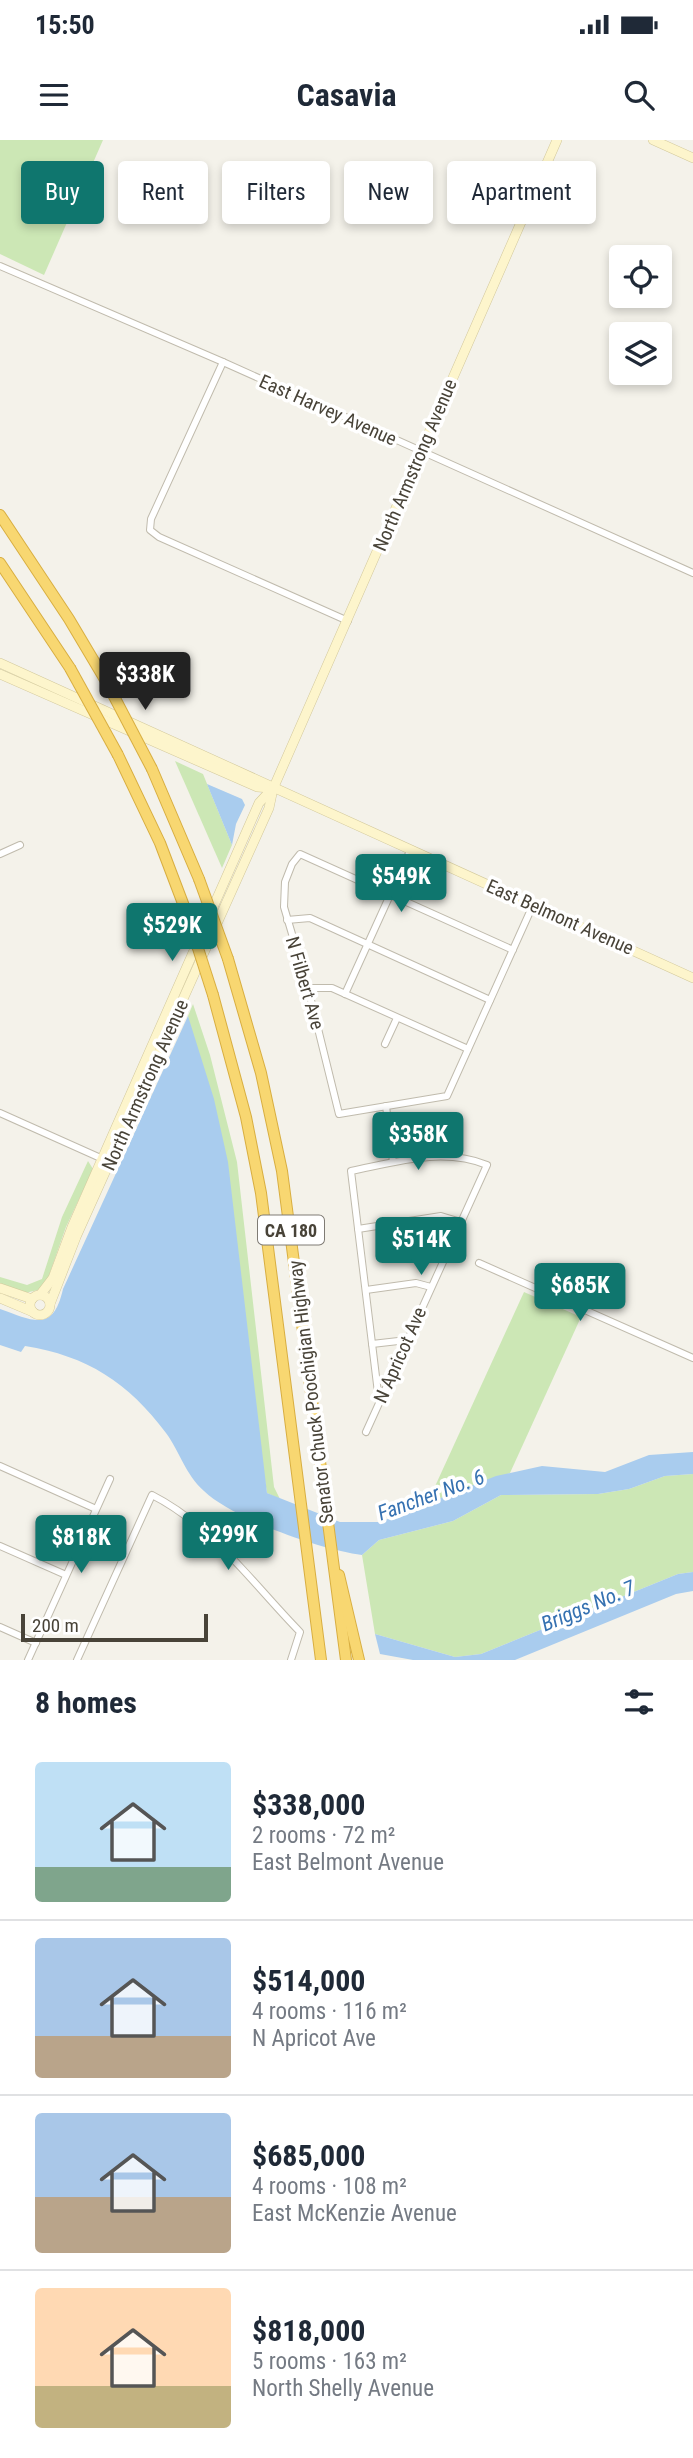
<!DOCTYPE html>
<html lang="en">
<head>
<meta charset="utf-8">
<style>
	body { margin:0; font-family:"Roboto Condensed",sans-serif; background:#f2f2f3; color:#1f2937; height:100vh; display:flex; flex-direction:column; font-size:26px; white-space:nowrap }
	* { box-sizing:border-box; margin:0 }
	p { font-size:23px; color:#747a83 }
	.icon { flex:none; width:38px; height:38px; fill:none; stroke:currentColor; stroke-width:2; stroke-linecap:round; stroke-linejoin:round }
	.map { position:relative; height:1520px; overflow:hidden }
	.sheet { display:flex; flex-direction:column; background:#fff; flex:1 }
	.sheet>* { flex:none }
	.top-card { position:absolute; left:21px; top:21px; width:651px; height:63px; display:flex; gap:14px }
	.tools { position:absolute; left:609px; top:105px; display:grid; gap:14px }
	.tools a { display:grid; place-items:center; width:63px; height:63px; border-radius:7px; background:#fff; box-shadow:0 4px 10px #0003; font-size:35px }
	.scale { position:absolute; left:21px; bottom:18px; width:187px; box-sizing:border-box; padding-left:7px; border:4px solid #484338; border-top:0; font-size:19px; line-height:24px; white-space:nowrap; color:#484338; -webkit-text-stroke:5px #fff; paint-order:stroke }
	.price { position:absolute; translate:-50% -60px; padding:0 16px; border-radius:7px; background:#0f766e; color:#fff; font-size:23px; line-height:46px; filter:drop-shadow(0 2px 4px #0008) }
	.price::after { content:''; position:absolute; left:50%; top:42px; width:21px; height:16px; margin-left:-10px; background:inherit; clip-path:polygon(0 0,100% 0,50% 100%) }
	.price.current { background:#222; color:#fff }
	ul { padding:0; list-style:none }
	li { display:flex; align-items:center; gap:21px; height:175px; padding:0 35px }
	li+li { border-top:2px solid #e0e1e3 }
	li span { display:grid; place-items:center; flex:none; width:196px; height:140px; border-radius:7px; color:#555 }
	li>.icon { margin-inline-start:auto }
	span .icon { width:84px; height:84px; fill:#fffc; stroke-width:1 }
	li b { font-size:30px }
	h2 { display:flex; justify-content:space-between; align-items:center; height:84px; padding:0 35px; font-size:30px }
	.pill { padding:0 24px; border-radius:7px; background:#fff; box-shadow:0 4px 10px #0003; font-size:24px; line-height:63px }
	.pill.current { background:#0f766e; color:#fff }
	.status { display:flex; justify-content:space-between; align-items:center; height:49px; padding:0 35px; background:#fff; direction:ltr }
	.status svg { height:19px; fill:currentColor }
	header { display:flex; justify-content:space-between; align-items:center; height:91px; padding:0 35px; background:#fff; font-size:32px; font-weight:700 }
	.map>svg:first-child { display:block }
	.green { fill:#cce7b5 }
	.water { fill:#a9ccee }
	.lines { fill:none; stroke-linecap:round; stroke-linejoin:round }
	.street-casing { stroke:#c0bbad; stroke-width:8 }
	.secondary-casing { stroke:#d2c89b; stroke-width:10 }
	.highway-casing { stroke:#d8ae41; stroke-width:12 }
	.street { stroke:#fff; stroke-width:6 }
	.secondary { stroke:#fdf5cc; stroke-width:9 }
	.highway { stroke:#f8d771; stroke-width:10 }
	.highway-bridge-casing { stroke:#d8ae41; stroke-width:12; stroke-linecap:butt }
	.highway-bridge { stroke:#f8d771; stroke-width:10 }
	.labels { text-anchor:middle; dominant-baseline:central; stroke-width:7; stroke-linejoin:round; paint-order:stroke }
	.shield { fill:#fff; stroke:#7f7b74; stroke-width:2 }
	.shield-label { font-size:18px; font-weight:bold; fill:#484338 }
	.street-label { font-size:19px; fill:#484338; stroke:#fff }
	.water-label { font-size:21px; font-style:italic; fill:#3571b1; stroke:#fff }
</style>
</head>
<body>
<div class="status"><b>15:50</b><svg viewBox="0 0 49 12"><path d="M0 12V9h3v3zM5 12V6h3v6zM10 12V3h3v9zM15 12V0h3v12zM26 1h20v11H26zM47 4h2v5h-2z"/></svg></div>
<header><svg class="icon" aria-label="menu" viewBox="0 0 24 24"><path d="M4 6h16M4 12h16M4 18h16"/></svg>Casavia<svg class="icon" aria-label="search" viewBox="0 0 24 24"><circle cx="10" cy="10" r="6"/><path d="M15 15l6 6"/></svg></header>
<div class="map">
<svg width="693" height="1520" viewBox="0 0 693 1520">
	<rect width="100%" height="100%" fill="#f4f2ea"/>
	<!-- green -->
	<g class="green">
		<path d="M0 0H103L44 135 0 114Z"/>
		<path d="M175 621 203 634 232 705 222 728Z"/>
		<path d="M193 864 210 915 237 1022 274 1347 280 1359 267 1353 188 876Z"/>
		<path d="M88 1021 93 1029 66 1087 47 1141 38 1150 25 1153 0 1144V1137L27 1145 42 1139 62 1077Z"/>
		<path d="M524 1152 581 1177 510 1333 426 1366Z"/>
		<path d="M693 1334V1432L678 1434 481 1514 455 1517 375 1494 362 1415 379 1400 453 1381 501 1355 598 1354 629 1349 665 1336Z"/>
	</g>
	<!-- water -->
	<g class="water">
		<path d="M207 644 242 659 245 665 236 684 232 705Z"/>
		<path d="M188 876 214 959 228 1022 267 1353 340 1382H380L496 1336 542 1326 605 1332 649 1315 693 1312V1334L665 1336 629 1349 598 1354 501 1355 453 1381 379 1400 362 1415C322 1410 233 1379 204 1351 185 1334 180 1312 166 1293 128 1242 87 1216 25 1206L21 1212 0 1205V1169C34 1181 53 1193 63 1149Z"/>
		<path d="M693 1432V1451L676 1454 515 1520H413L380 1514 375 1494 455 1517 481 1514 678 1434Z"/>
	</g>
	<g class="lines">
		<defs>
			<g id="street">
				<path d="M0 126 223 222 693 433"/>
				<path d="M223 222 151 379 150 390 159 397 348 481"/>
				<path d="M0 714 20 705"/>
				<path d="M287 780 310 778 490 860"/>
				<path d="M513 810 300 714 292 724 285 742 284 767 308 848 339 974 447 956 533 765"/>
				<path d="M308 848H332L468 909"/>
				<path d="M345 854 410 711"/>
				<path d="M385 904 397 878"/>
				<path d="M386 966 393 1022"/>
				<path d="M0 973 105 1020"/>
				<path d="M358 1089 441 1076 461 1082"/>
				<path d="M479 1123 693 1218"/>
				<path d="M366 1150 416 1143 431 1147"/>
				<path d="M372 1204 407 1200"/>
				<path d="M366 1292 487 1025C443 1007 396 1022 351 1031L379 1261"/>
				<path d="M0 1326 96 1369"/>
				<path d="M0 1406 66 1435"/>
				<path d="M0 1487 36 1503"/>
				<path d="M28 1520 110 1339"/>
				<path d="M77 1520 152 1355C213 1386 253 1444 300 1492L291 1520"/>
			</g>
			<g id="secondary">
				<path d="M653 0 693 18"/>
				<path d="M0 523 693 838"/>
				<path d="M0 534 257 647 271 648"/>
				<path d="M0 1148 32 1159"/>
				<circle cx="40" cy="1165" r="10"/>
				<path d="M40 1155 53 1138 72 1087 259 663 271 650"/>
				<path d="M0 1158 33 1172"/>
				<path d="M50 1164 76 1097 269 668 273 649 557 0"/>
			</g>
			<g id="highway">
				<path d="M0 375 69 479 107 543"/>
				<path d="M0 423 70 528"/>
				<path d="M118 615 160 703 187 774"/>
				<path d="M152 629 199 739"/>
				<path d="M228 819 261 933 282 1031 346 1520"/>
				<path d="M213 855 246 977 261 1053 321 1520"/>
				<path d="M339 1435 359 1520"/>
			</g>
		</defs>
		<!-- street casing -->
		<use href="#street" class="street-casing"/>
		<!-- secondary casing -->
		<use href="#secondary" class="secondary-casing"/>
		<!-- highway casing -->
		<use href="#highway" class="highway-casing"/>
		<!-- street -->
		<use href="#street" class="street"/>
		<!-- secondary -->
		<use href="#secondary" class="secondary"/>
		<!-- highway -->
		<use href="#highway" class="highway"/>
		<defs>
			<g id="highway-bridge">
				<path d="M70 528 118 615"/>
				<path d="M107 543 152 629"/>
				<path d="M199 739 228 819"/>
				<path d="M187 774 213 855"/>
			</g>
		</defs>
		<!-- highway-bridge casing -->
		<use href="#highway-bridge" class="highway-bridge-casing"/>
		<!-- highway-bridge -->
		<use href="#highway-bridge" class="highway-bridge"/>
	</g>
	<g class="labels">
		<!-- shield labels -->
		<rect class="shield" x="258" y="1075.5" width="66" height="29" rx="5"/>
		<g class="shield-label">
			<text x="291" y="1090">CA 180</text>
		</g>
		<!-- street labels -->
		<g class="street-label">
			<text transform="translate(328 270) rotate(24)">East Harvey Avenue</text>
			<text transform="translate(415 325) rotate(-67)">North Armstrong Avenue</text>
			<text transform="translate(560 777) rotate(24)">East Belmont Avenue</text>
			<text transform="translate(305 843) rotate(74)">N Filbert Ave</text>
			<text transform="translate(145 945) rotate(-66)">North Armstrong Avenue</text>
			<text transform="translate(400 1215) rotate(-66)">N Apricot Ave</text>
			<text transform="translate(311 1252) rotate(-97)">Senator Chuck Poochigian Highway</text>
		</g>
		<!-- water labels -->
		<g class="water-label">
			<text transform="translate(431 1355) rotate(-20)">Fancher No. 6</text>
			<text transform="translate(588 1466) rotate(-23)">Briggs No. 7</text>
		</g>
	</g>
</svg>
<div class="tools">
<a><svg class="icon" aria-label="locate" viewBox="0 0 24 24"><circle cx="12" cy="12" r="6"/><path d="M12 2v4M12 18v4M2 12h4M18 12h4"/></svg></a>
<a><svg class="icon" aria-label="layers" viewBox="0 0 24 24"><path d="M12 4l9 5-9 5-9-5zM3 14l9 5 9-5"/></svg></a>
</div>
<div class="scale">200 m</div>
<b class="price current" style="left:145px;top:572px">$338K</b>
<b class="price" style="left:401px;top:774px">$549K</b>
<b class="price" style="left:172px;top:823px">$529K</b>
<b class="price" style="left:418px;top:1032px">$358K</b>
<b class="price" style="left:421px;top:1137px">$514K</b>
<b class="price" style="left:580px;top:1183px">$685K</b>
<b class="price" style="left:228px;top:1432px">$299K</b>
<b class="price" style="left:81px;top:1435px">$818K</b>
<div class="top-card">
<a class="pill current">Buy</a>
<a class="pill">Rent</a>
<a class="pill">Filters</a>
<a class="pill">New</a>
<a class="pill">Apartment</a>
</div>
</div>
<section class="sheet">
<h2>8 homes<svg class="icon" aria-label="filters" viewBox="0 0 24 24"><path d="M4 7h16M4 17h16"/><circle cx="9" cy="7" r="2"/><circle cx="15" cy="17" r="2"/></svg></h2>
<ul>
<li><span style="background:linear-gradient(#bfe0f5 75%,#7fa58c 0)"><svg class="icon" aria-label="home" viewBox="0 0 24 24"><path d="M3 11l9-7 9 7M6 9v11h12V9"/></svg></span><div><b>$338,000</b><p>2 rooms · 72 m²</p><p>East Belmont Avenue</p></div></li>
<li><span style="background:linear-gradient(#a9c7e8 70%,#b9a48a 0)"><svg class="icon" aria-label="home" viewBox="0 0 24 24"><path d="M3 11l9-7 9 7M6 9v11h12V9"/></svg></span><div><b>$514,000</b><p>4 rooms · 116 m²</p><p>N Apricot Ave</p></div></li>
<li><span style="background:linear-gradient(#a9c7e8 60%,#b9a48a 0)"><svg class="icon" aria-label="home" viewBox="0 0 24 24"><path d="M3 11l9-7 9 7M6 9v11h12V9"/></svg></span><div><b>$685,000</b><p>4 rooms · 108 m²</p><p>East McKenzie Avenue</p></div></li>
<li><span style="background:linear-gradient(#ffd9b3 70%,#c2b280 0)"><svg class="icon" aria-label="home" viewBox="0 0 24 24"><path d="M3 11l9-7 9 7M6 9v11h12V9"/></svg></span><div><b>$818,000</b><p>5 rooms · 163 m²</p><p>North Shelly Avenue</p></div></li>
</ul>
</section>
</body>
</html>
